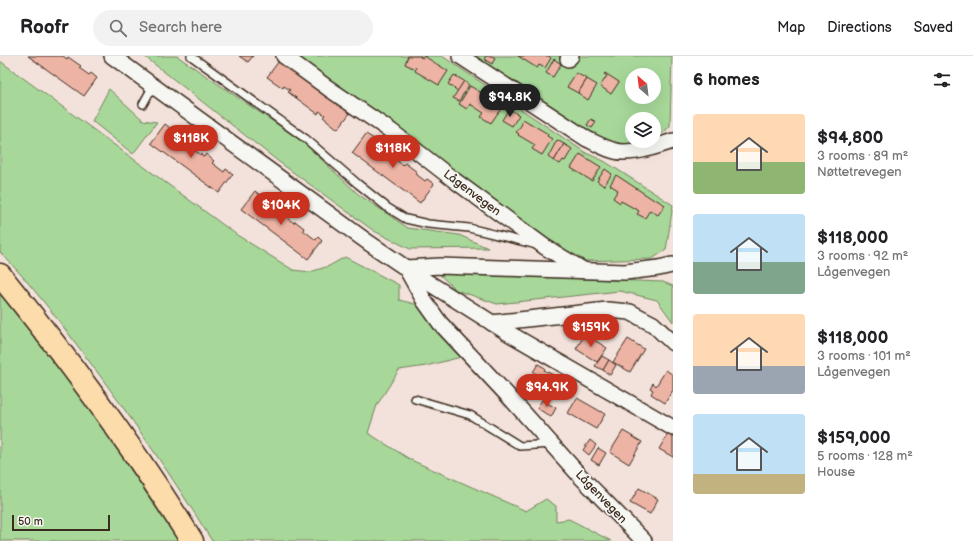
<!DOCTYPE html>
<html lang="en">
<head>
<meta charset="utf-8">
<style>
	body { margin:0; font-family:"Balsamiq Sans",sans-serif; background:#f2f2f2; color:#202124; height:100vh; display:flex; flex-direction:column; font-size:15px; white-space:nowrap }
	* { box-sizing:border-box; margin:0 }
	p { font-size:13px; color:#757577 }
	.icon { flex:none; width:22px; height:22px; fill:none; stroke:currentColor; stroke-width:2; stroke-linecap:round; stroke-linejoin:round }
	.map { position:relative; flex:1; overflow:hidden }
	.details { display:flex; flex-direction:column; background:#fff; width:300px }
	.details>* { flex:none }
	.needle { width:26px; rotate:332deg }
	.tools { position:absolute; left:625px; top:12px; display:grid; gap:8px }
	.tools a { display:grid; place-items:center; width:36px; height:36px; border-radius:50%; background:#fff; box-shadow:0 4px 16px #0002; font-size:20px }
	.scale { position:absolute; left:12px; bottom:10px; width:98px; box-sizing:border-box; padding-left:4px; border:2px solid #3b2a1e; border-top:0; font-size:11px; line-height:14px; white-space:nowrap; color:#3b2a1e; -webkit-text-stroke:3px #f6f6f2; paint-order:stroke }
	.price { position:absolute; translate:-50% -34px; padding:0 9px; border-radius:14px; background:#c8321e; color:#fff; font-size:13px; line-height:26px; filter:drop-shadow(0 1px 2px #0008) }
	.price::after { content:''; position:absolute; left:50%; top:24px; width:12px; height:9px; margin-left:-6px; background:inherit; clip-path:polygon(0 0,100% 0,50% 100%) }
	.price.on { background:#222; color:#fff }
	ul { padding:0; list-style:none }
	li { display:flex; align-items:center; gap:12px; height:100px; padding:0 20px }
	li span { display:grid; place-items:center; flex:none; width:112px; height:80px; border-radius:4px; color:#555 }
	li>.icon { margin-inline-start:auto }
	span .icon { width:48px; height:48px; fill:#fffc; stroke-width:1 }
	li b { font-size:17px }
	h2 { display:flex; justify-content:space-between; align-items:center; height:48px; padding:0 20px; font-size:17px }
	header { display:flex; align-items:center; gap:24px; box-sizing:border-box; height:56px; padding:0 20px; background:#fff; border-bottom:1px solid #e0e0e0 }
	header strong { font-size:19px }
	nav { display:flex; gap:22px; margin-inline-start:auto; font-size:14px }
	.search { width:280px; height:36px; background:#f2f2f2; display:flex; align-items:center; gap:10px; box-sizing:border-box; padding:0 14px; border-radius:22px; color:#757577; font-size:15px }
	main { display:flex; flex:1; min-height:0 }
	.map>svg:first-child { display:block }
	.green { fill:#a7d899; stroke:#71815c; fill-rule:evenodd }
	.building { fill:#edb4a5; stroke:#3b2a1e }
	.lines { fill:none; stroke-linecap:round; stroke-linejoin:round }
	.lane-casing { stroke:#3b2a1e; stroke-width:10 }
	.street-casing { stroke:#3b2a1e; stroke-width:18 }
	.highway-casing { stroke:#3b2a1e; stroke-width:25 }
	.lane { stroke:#f6f6f2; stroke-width:7 }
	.street { stroke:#f6f6f2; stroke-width:15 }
	.highway { stroke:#fddcac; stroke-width:22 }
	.labels { text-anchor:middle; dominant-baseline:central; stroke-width:3.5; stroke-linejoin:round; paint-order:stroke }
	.street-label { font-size:12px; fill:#3b2a1e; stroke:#f6f6f2 }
</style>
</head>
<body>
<header>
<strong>Roofr</strong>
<div class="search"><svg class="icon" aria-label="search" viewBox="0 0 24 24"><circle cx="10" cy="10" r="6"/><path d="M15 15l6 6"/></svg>Search here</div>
<nav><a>Map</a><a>Directions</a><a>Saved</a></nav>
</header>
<main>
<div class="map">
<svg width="673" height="485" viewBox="0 0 673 485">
	<rect width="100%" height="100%" fill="#f3e2db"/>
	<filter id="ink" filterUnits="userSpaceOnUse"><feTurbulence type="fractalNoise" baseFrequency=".025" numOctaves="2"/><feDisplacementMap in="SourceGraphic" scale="8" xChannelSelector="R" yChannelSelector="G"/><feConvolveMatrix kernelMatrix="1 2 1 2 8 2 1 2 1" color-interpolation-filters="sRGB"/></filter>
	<g filter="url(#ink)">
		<!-- green -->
		<g class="green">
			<path d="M144 0H177L303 86 358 138 408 172 459 179 488 192 410 193 374 175 279 106Z"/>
			<path d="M296 0H442L586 97 604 105 673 149 666 194 652 203 581 205 481 139Z"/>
			<path d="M472 0H672L670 70 664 76 654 81V63H632V85H645L621 88 600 82ZM632 19H654V41H632Z"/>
			<path d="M0 5 237 179 293 214 310 216 329 210 345 201 399 229V244L419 249 465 300 426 310 399 314 377 349 368 377 411 404 526 455 546 443 556 450V465L569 463 611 485H212C172 420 129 358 83 297 57 262 30 227 0 196Z"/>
			<path d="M109 33 143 64 157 66 133 98 92 65Z"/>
			<path d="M438 217 663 226 673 230V266L657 244 620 235 497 248 456 234Z"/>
			<path d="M0 236 36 280 92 355 178 485H0Z"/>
		</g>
		<!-- building -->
		<g class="building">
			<path d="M28 0H63L67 3 68 1 81 10 79 12 89 19 91 17 97 22 84 40Z"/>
			<path d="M239 0H253L248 6Z"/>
			<path d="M408 0H421L420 1 423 2 424 0 448 15 439 29 415 15 416 12 414 11 413 12 405 8Z"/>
			<path d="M486 0H492L495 2 492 8 484 3Z"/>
			<path d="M518 0H549L551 2 545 12 539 9 537 12Z"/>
			<path d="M554 3 561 8 553 21 546 17Z"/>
			<path d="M279 5 350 57 338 73 323 61 325 59 319 55 318 58 288 36 290 34 284 30 283 32 267 21Z"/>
			<path d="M576 17 587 23 578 37 567 31Z"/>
			<path d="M605 17 619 26 611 38 600 30 607 20 604 18Z"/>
			<path d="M454 19 464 25 458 35 448 28Z"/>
			<path d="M587 23 597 29 588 44 578 37Z"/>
			<path d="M464 25 469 29 459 45 453 42Z"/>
			<path d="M470 30 497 46V47L502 51 491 67 481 61 484 57 470 48 467 53 459 48Z"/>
			<path d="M509 53 519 59 512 70 502 64Z"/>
			<path d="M523 63 548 78 547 80 552 83 542 99 532 93 535 89 518 79 519 78 516 76 522 68 521 67Z"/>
			<path d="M591 63 596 66 592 72 587 69Z"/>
			<path d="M165 68 170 72 168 74 182 84 183 82 192 89 190 91 204 101 206 98 214 105 212 107 224 116 226 113 233 118 219 137 151 87Z"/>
			<path d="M366 78 374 83 372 86 381 93 383 90 395 99 393 102 403 109 405 107 417 116 416 118 425 125 427 123 434 128 420 147 352 97Z"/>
			<path d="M557 84 564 88 554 105 548 101Z"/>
			<path d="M564 88 572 93 565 105 563 104 560 108 554 105Z"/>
			<path d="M580 98 601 111 592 125 571 112Z"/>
			<path d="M605 113 612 118 604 130 597 125Z"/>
			<path d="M616 119 654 144 655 143 665 149 658 159 650 154 645 162 637 158 639 155 621 145 620 147 613 142 618 134 610 129Z"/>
			<path d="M255 135 260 139 258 141 272 151 273 149 282 155 280 157 294 167 295 165 304 172 303 174 316 184 318 181 322 185 308 203 241 153Z"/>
			<path d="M585 278 607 292 597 306 576 293Z"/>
			<path d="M628 283 644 293 630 316 613 306Z"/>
			<path d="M602 300 609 304 603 314 595 310Z"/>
			<path d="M609 304 616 309 610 319 603 314Z"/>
			<path d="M538 308 545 312 544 314 566 326 557 341 534 328 539 320 533 316Z"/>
			<path d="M666 314 673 319V334L665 347 651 338 653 334 650 332 653 327 656 330Z"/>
			<path d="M577 342 605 358 596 373 568 357Z"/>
			<path d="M542 344 556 352 551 361 537 352Z"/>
			<path d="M623 375 642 386 629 408 610 396Z"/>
			<path d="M668 378 673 381V401L659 393Z"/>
			<path d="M590 384 596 389 589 399 583 394Z"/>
			<path d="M598 392 606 397 599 409 591 404Z"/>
			<path d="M639 432 658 443 650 458 630 447Z"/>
		</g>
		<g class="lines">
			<defs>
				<g id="lane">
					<path d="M191 0 306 83 358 128 388 152 406 163 428 168 469 172 537 189"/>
					<path d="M143 48 153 30"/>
					<path d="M415 343 470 359 520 390 552 388"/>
				</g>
				<g id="street">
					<path d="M112 0 369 187 406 212 440 210 625 216 659 212 672 209"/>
					<path d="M284 0 328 32 391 75 454 124 545 191 583 214"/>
					<path d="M460 0 587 83C598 88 611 96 623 96 640 96 658 90 673 85"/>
					<path d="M568 3 571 0"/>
					<path d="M406 212 425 246 440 267 513 345 581 421 644 485"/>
					<path d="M410 215 505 275 673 372"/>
					<path d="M492 267 607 254 630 256 653 268 673 287"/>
				</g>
				<path id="highway" d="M0 219C69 304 134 392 192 485"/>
			</defs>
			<!-- lane casing -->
			<use href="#lane" class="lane-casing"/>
			<!-- street casing -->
			<use href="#street" class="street-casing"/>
			<!-- highway casing -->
			<use href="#highway" class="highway-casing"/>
			<!-- lane -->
			<use href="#lane" class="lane"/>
			<!-- street -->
			<use href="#street" class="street"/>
			<!-- highway -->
			<use href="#highway" class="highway"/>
		</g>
	</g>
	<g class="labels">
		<!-- street labels -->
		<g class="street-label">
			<text transform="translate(472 137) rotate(37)">Lågenvegen</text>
			<text transform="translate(601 441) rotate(46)">Lågenvegen</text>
		</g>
	</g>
</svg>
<div class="tools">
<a><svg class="needle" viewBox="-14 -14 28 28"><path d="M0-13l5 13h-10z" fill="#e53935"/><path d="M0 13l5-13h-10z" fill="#757577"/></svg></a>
<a><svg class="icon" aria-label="layers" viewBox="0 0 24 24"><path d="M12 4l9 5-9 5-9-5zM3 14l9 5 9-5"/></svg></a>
</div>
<div class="scale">50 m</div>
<b class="price on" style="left:510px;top:62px">$94.8K</b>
<b class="price" style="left:191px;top:103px">$118K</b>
<b class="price" style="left:393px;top:113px">$118K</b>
<b class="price" style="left:281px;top:170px">$104K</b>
<b class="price" style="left:591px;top:292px">$159K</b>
<b class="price" style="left:547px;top:352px">$94.9K</b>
</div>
<section class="details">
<h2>6 homes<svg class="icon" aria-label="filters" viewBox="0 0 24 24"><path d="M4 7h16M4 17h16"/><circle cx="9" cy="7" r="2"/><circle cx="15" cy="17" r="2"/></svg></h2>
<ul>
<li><span style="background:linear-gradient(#ffd9b3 60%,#8fb573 0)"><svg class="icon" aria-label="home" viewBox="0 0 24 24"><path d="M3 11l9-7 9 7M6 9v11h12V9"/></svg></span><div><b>$94,800</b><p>3 rooms · 89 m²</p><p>Nøttetrevegen</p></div></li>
<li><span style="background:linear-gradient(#bfe0f5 60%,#7fa58c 0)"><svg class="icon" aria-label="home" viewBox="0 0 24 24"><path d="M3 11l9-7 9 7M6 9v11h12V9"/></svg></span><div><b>$118,000</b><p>3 rooms · 92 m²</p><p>Lågenvegen</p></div></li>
<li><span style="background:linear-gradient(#ffd9b3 65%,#9aa5b1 0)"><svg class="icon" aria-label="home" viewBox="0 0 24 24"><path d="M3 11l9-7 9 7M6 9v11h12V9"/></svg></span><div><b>$118,000</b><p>3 rooms · 101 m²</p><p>Lågenvegen</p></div></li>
<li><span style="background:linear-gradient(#bfe0f5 75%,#c2b280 0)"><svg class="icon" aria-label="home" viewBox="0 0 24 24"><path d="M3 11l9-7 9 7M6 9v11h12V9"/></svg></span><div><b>$159,000</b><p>5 rooms · 128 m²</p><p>House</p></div></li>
</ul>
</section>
</main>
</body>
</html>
